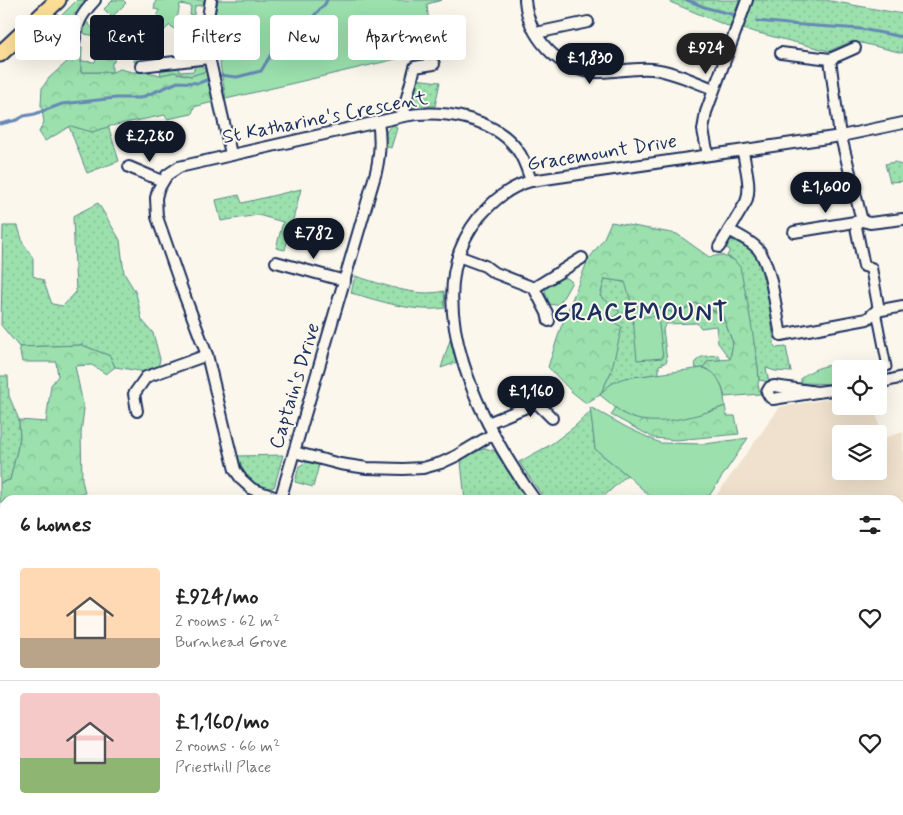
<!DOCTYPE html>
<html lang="en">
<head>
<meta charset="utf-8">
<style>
	body { margin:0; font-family:Mynerve,sans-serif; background:#f6f6f6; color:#222; height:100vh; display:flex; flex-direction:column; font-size:19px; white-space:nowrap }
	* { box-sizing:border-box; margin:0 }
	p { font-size:16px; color:#767676 }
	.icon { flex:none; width:28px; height:28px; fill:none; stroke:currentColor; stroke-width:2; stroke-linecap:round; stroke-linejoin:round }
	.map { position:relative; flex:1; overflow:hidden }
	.drawer { position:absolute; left:0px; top:495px; width:904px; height:320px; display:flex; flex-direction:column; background:#fff; border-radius:15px 15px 0 0; box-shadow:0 5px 20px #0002 }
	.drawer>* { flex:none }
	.banner { position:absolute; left:15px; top:15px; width:500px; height:45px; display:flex; gap:10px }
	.fabs { position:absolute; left:832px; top:360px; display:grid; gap:10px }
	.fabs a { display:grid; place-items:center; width:55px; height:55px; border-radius:5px; background:#fff; box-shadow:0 5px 20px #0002; font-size:25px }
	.price { position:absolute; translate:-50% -42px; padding:0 11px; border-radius:18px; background:#111827; color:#fff; font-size:16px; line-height:32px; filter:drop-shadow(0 1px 2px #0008) }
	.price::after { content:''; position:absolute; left:50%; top:30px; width:15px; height:11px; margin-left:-8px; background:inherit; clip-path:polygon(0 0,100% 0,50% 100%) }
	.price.selected { background:#222; color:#fff }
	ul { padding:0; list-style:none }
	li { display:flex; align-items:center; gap:15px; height:125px; padding:0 20px }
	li+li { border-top:1px solid #e0e0e0 }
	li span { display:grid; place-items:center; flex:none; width:140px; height:100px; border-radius:5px; color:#555 }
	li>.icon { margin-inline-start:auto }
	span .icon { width:60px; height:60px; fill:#fffc; stroke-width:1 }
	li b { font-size:21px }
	h2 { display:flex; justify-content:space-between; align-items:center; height:60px; padding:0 20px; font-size:21px }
	.pill { padding:0 18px; border-radius:5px; background:#fff; box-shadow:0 5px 20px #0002; font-size:18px; line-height:45px }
	.pill.selected { background:#111827; color:#fff }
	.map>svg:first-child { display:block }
	.built { fill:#efe1cd; fill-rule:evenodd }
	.grass { fill:url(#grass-dots); stroke:#5b8886 }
	.forest { fill:url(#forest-crowns); stroke:#5b8886 }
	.green { fill:#9be0ad; stroke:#5b8886 }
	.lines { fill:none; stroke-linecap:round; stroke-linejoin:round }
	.stream { stroke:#6688b6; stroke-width:3 }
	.pedestrian-casing { stroke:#1b2f5e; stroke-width:11 }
	.minor-casing { stroke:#1b2f5e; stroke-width:14 }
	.primary-casing { stroke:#1b2f5e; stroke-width:19 }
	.pedestrian { stroke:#fbf7ec; stroke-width:7 }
	.minor { stroke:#fbf7ec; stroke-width:10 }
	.primary { stroke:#fcde96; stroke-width:15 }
	.labels { text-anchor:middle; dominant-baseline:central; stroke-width:4; stroke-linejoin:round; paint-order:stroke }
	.street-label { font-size:20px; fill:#1b2f5e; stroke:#fbf7ec }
	.district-label { font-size:25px; font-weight:bold; letter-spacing:1px; fill:#1b2f5e; stroke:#fbf7ec }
</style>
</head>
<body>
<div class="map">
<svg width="903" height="815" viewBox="0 0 903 815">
	<defs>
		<pattern id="grass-dots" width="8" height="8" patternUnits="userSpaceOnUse" patternTransform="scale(1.25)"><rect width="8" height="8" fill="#9be0ad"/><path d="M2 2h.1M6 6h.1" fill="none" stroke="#85c097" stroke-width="1.8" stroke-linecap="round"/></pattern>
		<pattern id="forest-crowns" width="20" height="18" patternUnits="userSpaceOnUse" patternTransform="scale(1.25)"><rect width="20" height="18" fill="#9be0ad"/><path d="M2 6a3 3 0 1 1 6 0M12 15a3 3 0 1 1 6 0" fill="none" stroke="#85c097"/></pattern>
	</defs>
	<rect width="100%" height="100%" fill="#fbf7ec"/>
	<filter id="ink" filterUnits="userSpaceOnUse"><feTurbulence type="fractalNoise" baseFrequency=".02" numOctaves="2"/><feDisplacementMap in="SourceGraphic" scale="10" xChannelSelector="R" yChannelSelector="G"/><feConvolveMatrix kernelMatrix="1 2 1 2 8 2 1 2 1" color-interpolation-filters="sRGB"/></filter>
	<g filter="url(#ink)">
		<!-- built -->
		<g class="built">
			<path d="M841 397V406H874L883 438 903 432V612L899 601V500H713L780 407ZM841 434H879V471H841Z"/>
			<path d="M576 810H725V815H567L576 814Z"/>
		</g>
		<!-- grass -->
		<g class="grass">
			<path d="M671 0H739L730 27 670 2Z"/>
			<path d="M752 0H825L903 14V53L853 41 829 51 743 29Z"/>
			<path d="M415 79 440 82 435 106H421L409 108Z"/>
			<path d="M107 122 119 161 87 173 68 124Z"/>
			<path d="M394 125 397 128 391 148 386 146C385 137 384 129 394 125Z"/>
			<path d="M895 162 903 166V181L890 182 885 164Z"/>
			<path d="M301 189 285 250 276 248 283 222 258 215 221 221 216 200 239 195 242 203Z"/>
			<path d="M98 203 120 240 124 273 136 293 142 320 153 333 160 359 158 368 146 372 115 367 110 356 82 345 19 347 1 325 3 226H18L23 243 33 258V276L43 280 52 304 63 306 76 292 73 216Z"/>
			<path d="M731 240C740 243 749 247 754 254 768 271 771 325 775 348L786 347 791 372 775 371 766 368 769 382 759 380 758 367 734 260 727 256 730 250 724 247 726 242Z"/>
			<path d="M355 276C383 284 415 298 444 291L445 308C413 313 381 301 351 293Z"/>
			<path d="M605 279 625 282 657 306 676 314 696 303 722 315 733 343 730 359 718 343 716 326 701 328 697 323 666 324 663 329 667 361 663 364 659 365V374C636 377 616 375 600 395L611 372 609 320 620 312 600 296Z"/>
			<path d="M450 340 456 360 455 363 441 368Z"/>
			<path d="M718 355 721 360 708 361 703 368 696 369C692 355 708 356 718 355Z"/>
			<path d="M0 376H8L9 396 19 420 20 438 10 480 0 483Z"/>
			<path d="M591 411 595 449 627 475 600 500H545L519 462 550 445 574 427Z"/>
			<path d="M485 448 495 451 528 500H465L461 462 465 457Z"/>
			<path d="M283 455 275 484 274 487C251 494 243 472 238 456Z"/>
			<path d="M307 462 319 465 313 487 295 482 299 466Z"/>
			<path d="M0 551 5 553V596L0 594Z"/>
		</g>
		<!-- forest -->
		<g class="forest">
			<path d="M77 0H89L77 14 75 13 70 19 72 24 70 28H65V41L68 43 71 51 82 47 81 72H112L120 69 132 72H147L161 75 174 72 191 76 206 71 213 102 194 107 192 114 167 119 165 115 111 126 92 132 71 126 45 141 39 132 44 122 41 105 42 88 49 78 67 62 57 44 59 18Z"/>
			<path d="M611 222 677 234 709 257 721 255 734 260 740 267 748 304 758 367 759 380 758 384 760 394 725 397 721 384 708 370 703 368 708 361 730 359 733 343 722 314 696 303 676 314 657 306 632 305 625 282 605 279 600 296 620 312 610 320 622 327 611 372 600 395 586 403 572 392 548 367 561 327 588 260 603 240Z"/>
			<path d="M82 345 110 356 115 367 106 374 92 365 75 366 84 409 81 433 82 480 85 493 20 500H5V502H0V483L10 480 20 438 19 420 46 422 51 385 58 376 56 362H22L19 347Z"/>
			<path d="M725 406 727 416H735L739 434 676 440 654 438 611 415 616 407 624 414 712 411Z"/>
		</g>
		<!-- green -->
		<g class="green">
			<path d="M113 0H123L126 3 112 17 125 31 140 17 149 28 156 21 159 10 154 9 156 0H204L203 5 195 6 194 15H190L191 6 180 4 175 30 170 25 153 41 151 40 140 50 142 53 137 57V62H134L135 52H115L114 62H112V72H81V61L95 62 96 59H112V49H96V45L107 46V44L96 43V36L85 34C82 29 83 26 86 21L94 30 97 28 101 32 112 21 110 19 111 16 104 9Z"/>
			<path d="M218 0H442L427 4 431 50 409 56 226 99 220 64 213 39 214 20Z"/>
			<path d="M189 20 200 22 198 29 199 51 194 55H191L196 41 189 39 191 33 185 31 186 24 188 25Z"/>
			<path d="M194 65C199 65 203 65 206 71L191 76 174 72 161 75 160 70 171 68V66H179L180 72 194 71Z"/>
			<path d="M560 278H567L572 282 560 303 555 305 549 304 545 291 546 286 552 281Z"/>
			<path d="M658 316 663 358 637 360 633 318Z"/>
			<path d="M833 365H844L852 369H841V384L801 383V378C811 370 821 366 833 365Z"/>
			<path d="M703 368C720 372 724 390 725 406 697 416 652 430 624 414 616 409 608 401 600 395 607 386 614 381 625 378Z"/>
			<path d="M590 407 628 428 660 443 705 444 748 438 709 496 654 500 627 475 595 449Z"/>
			<path d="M899 601 903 612V681H899Z"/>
		</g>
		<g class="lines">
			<!-- stream -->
			<g class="stream">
				<path d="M687 0 707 8 735 15"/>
				<path d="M757 21 788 24 861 29 903 37"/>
				<path d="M0 124 17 120 24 116 35 114 62 104 116 98H140L178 82 199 83 219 75 237 77 261 71 273 51 289 49 296 41 303 27 325 4 327 0"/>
			</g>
			<defs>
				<path id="pedestrian" d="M876 311 887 367"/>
				<g id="minor">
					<path d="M211 0C208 16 205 32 207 48L231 154"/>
					<path d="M525 0C528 35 557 70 594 72 613 73 633 67 652 69 673 71 694 82 714 89"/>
					<path d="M536 33 588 22"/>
					<path d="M74 43C78 22 80 16 95 0"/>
					<path d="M781 53 830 59 839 129 862 221 870 223 903 219"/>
					<path d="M830 59 855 48"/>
					<path d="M141 66 209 58"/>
					<path d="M404 116V109L415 67 434 64"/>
					<path d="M708 155 703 130 706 112 747 0"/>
					<path d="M129 167 162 181"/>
					<path d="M855 222 864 266 871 268 879 310"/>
					<path d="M729 230C739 236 751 241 758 249 772 266 776 313 781 335L867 319 876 311 903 306"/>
					<path d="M794 232 861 221"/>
					<path d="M719 247 746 202C752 186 745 167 743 151"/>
					<path d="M458 256 485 266 493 272 534 288"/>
					<path d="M276 262 345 281"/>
					<path d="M549 321 547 313 534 288 582 258"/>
					<path d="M879 383 903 377"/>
					<path d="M774 386 817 392 773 399 770 397 767 392 770 387Z"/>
					<path d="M817 392 841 389"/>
					<path d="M535 401 552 418"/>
					<path d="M137 411 134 394 146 377 207 355"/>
					<path d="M488 423 529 406 535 401 551 384"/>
					<path d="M294 452 340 464 367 468 403 469 423 468 441 463 456 456 493 434"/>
					<path d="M280 499 252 489 242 480 235 470 228 442 207 355 182 289 157 217 156 198 158 190 167 175 179 167 404 116C440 109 492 117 516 148 524 158 527 169 531 181"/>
					<path d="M280 500 376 172C380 155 381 139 378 122"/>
					<path d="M535 500C484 429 413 299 479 217 494 200 509 187 531 181L841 136 903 123"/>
					<path d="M0 647H5"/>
					<path d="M0 745H5"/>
					<path d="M146 810V815"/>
					<path d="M661 810V815"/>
				</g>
				<path id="primary" d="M0 54 58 0"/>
			</defs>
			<!-- pedestrian casing -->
			<use href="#pedestrian" class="pedestrian-casing"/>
			<!-- minor casing -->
			<use href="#minor" class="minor-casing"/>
			<!-- primary casing -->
			<use href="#primary" class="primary-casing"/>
			<!-- pedestrian -->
			<use href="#pedestrian" class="pedestrian"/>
			<!-- minor -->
			<use href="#minor" class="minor"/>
			<!-- primary -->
			<use href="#primary" class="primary"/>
		</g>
	</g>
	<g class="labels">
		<!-- street labels -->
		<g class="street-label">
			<text transform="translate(325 118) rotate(-11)">St Katharine's Crescent</text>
			<text transform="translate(602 153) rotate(-9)">Gracemount Drive</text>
			<text transform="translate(295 386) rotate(-73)">Captain's Drive</text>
		</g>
		<!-- district labels -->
		<g class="district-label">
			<text x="641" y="313">GRACEMOUNT</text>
		</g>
	</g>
</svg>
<div class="fabs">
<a><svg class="icon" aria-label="locate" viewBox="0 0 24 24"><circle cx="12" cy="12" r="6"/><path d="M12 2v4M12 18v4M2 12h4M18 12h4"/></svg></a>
<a><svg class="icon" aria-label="layers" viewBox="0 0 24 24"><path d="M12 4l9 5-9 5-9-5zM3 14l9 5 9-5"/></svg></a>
</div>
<b class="price selected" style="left:706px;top:75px">£924</b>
<b class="price" style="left:590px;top:85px">£1,830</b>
<b class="price" style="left:150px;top:163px">£2,280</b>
<b class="price" style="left:826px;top:214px">£1,600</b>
<b class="price" style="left:314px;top:260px">£782</b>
<b class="price" style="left:531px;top:418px">£1,160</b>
<div class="banner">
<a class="pill">Buy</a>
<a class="pill selected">Rent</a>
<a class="pill">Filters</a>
<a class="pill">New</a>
<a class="pill">Apartment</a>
</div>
<section class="drawer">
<h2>6 homes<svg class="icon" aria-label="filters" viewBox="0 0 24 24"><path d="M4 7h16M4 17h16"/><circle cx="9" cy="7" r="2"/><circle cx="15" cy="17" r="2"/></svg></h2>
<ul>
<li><span style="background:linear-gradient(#ffd9b3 70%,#b9a48a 0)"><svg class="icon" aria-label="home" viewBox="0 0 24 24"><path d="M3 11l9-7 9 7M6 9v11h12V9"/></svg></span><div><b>£924/mo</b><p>2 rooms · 62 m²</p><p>Burnhead Grove</p></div><svg class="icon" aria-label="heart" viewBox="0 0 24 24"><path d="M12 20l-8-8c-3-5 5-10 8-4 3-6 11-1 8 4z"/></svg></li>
<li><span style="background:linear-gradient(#f6c9c9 65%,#8fb573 0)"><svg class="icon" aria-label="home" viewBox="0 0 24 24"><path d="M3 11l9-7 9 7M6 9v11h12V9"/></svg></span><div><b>£1,160/mo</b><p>2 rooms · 66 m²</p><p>Priesthill Place</p></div><svg class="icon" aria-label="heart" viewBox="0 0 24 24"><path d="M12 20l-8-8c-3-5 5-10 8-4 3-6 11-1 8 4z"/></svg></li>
</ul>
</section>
</div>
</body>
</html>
